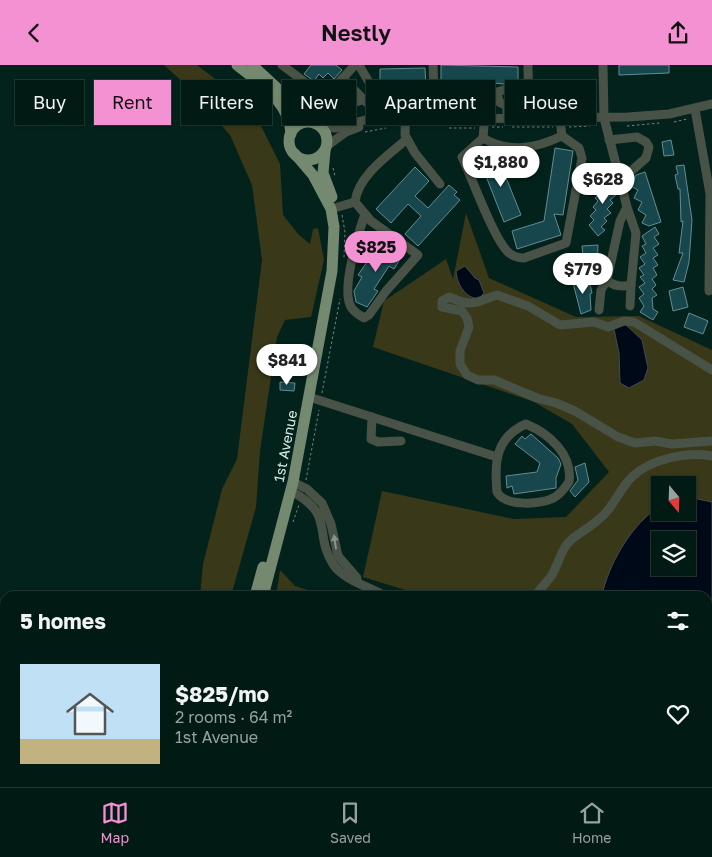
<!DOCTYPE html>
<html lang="en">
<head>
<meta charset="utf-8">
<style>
	body { margin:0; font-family:"Golos Text",sans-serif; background:#102722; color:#f1f3f6; height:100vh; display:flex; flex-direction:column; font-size:19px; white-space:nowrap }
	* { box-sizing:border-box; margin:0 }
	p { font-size:16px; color:#96a1a0 }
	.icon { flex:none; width:28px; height:28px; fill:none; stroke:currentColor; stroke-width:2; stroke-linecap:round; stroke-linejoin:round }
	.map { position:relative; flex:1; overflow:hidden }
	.panel { position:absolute; left:0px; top:526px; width:712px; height:196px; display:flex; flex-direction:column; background:#021a14; border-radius:15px 15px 0 0; box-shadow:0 1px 4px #0004,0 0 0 1px #233834 }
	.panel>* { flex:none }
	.guide { position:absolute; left:15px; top:15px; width:682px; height:45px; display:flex; gap:10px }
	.needle { width:32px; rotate:161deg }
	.buttons { position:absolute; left:651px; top:411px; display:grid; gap:10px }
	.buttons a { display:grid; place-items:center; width:45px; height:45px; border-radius:0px; background:#021a14; box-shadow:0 1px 4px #0004,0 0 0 1px #233834; font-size:25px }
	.price { position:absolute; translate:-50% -42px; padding:0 11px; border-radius:18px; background:#fff; color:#222; font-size:16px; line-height:32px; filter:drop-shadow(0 1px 2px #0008) }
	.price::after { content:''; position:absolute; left:50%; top:30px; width:15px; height:11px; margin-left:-8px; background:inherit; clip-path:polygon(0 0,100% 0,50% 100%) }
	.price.on { background:#f491d3; color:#111 }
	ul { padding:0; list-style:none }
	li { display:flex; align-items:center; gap:15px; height:125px; padding:0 20px }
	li+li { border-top:1px solid #233834 }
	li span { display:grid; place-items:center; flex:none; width:140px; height:100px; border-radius:0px; color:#555 }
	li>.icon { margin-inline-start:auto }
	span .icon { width:60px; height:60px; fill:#fffc; stroke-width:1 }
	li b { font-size:21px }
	h2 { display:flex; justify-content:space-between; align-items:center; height:60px; padding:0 20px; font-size:21px }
	.chip { padding:0 18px; border-radius:0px; background:#021a14; box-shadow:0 1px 4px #0004,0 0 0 1px #233834; font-size:18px; line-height:45px }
	.chip.on { background:#f491d3; color:#111 }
	header { display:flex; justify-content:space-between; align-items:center; height:65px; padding:0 20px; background:#f491d3; color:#111; font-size:22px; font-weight:600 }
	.tabs { display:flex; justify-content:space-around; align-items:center; height:70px; border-top:1px solid #233834; background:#021a14; font-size:14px; color:#96a1a0 }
	.tabs a { display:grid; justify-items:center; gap:2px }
	.tabs .on { color:#f491d3 }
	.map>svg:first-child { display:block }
	.green { fill:#393818; fill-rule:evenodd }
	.water { fill:#000917; stroke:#404c54; fill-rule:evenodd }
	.building { fill:#17474d; stroke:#608d93 }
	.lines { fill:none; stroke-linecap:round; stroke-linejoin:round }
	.path { stroke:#6e8881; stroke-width:1; stroke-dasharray:2.5 2.5; stroke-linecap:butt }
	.minor { stroke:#485246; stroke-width:9 }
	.major { stroke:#748970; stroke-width:11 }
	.oneway { fill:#87968c }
	.labels { text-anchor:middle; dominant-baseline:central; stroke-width:5; stroke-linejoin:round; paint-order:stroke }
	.street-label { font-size:14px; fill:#d4eae2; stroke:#03221b }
</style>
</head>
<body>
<header><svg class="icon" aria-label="back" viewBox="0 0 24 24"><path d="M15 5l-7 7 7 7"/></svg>Nestly<svg class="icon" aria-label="share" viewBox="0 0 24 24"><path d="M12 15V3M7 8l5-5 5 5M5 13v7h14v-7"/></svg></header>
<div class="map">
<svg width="712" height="722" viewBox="0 0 712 722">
	<rect width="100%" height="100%" fill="#03221b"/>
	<!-- green -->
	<g class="green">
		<path d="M164 0H197L236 30 261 61 280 99 283 150 298 169 310 179 313 164 318 163 324 195 311 252 285 255 277 272 260 386 256 442 231 531H200L203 499 222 424 237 394 262 195 252 120 230 70 186 20Z"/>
		<path d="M466 148 489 213 576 252 639 251 712 285V722H267L268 718H708V531H425L363 512 382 426 514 454 566 452 609 407 572 359 534 337 373 282 384 236 446 194 453 214ZM660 420H688V448H660ZM660 475H688V502H660Z"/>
		<path d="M280 505 295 521 327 531H276Z"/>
	</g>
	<!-- water -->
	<g class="water">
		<path d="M465 201 475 213 479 215 484 228 479 234C465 233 457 219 456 206Z"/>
		<path d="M625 259 642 275 648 303 644 315 629 323 620 318 619 288 614 264Z"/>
		<path d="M688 432 712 437V722H593L587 718H708V531H602C607 502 633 456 660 442V448H688ZM660 475H688V502H660Z"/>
	</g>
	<!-- building -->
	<g class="building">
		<path d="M311 0H336L342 5 334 14 328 8 323 13 319 9 314 16 304 9Z"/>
		<path d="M441 0 518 2V16L503 19 484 17V19L441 20Z"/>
		<path d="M619 0H669V8L619 10Z"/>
		<path d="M425 3 426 22 391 23V19L380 20V4Z"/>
		<path d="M671 75 674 90 664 91 662 77Z"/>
		<path d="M555 83 573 86 563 150 554 149 561 170 517 184 512 166 544 156Z"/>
		<path d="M497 90 521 150 504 157 480 96Z"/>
		<path d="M684 100 692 155 689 197 684 217 673 215 683 188H679L683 156 681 157 680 124H678L675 110 678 109 676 101Z"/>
		<path d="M415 102 429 116 415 131 428 143 449 120 457 127 454 130 460 135 418 181 405 169 421 151 408 139 391 158 376 144Z"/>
		<path d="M645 107 661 157 649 161 642 158 646 150 638 145 642 137 634 133 638 125 631 121 636 110Z"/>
		<path d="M606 109 614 117 616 123 612 126 616 130 610 135 613 138 607 144 611 148 604 153 607 156 601 162 605 165 598 171 589 160 594 155 590 151 596 145 593 142 598 136 595 133 601 127 598 124 603 118 600 114Z"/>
		<path d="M655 162 659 169 654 172 659 179 653 183 658 190 653 193 658 200 653 203 657 210 652 214 656 220 652 224 657 230 652 233 653 244 658 247 653 255 640 247 644 241 639 233 644 229 639 222 645 218 640 212 644 210 639 203 645 199 640 192 646 188 642 181 646 179 642 171Z"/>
		<path d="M386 177 404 188 394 204 389 201 374 224 378 226 367 242 356 237 354 226 362 212 358 210 369 194 373 197Z"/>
		<path d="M598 180 597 208 585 211 582 181Z"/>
		<path d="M589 215 592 228 590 229 591 245 581 249 573 218Z"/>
		<path d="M683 222 688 242 673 246 669 226Z"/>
		<path d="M689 248 708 256 703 269 684 262Z"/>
		<path d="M280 317 295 318 294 326 280 325Z"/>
		<path d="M531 369 558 393 561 399 556 413V423L514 429 512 421 507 423 506 411 537 407 540 398 515 379 522 371 525 374Z"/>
		<path d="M585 398 589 417 575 432 570 426 578 415 575 402Z"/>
	</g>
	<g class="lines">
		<!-- path -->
		<g class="path">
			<path d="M314 44 329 52 341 53"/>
			<path d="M674 57 687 54"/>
			<path d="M627 61 660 58"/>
			<path d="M492 62H503"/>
			<path d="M512 62H553"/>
			<path d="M569 62 590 61"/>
			<path d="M449 63H475"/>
			<path d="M365 67 386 63"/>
			<path d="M333 103 335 111"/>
			<path d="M342 150 345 167 344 193"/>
			<path d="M322 328 340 234"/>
			<path d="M306 415 319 345"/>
			<path d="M293 457 299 440"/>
			<path d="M264 722 265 718"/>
		</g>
		<!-- minor -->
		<g class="minor">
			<path d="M282 0 322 30H327L355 0"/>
			<path d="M359 0 370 19 372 56"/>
			<path d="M433 0 434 25 439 33 484 32 486 35 483 73 462 92C472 113 494 175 509 188 513 191 519 193 524 193L566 178 582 93 579 83 562 71 560 54"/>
			<path d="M603 0 604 53 627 142 620 156 607 215C614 222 622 222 631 220L636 168 627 142"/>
			<path d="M343 13 367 38"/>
			<path d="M327 30C338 40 350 41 363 34"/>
			<path d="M383 33H406L405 70 415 88 440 119"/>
			<path d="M406 33 425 32"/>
			<path d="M507 41 499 37 497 27 510 23H528"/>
			<path d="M695 44 710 129 709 226"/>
			<path d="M507 55V41C532 31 528 25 528 0"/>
			<path d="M319 61 336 63 365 55 628 52 669 49 712 39"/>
			<path d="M483 73C510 89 536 83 562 71"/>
			<path d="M609 75 637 72 646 77 649 82 646 93 621 115"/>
			<path d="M327 81 346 67 359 62"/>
			<path d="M331 144 355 137"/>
			<path d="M365 149C358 169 342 221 350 240 352 246 359 250 364 253L369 250 386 226 418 190 371 156 355 137C358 111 387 91 407 74"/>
			<path d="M630 241 631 220"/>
			<path d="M599 245 601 225 607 215"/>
			<path d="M712 305 634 257 624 256 608 262 594 257 560 260 528 241 497 230C474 237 475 243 449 232L442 236V242L462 246 467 253 469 262 460 286V299L467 310 478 315H494L537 333 556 338 575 346 618 372 635 378 655 376 672 379 712 376"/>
			<path d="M309 332 497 392"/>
			<path d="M372 352 371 374 378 377 401 376"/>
			<path d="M526 359C550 369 573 390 569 417 565 423 561 428 555 432 543 440 505 442 497 427 494 397 496 372 526 359Z"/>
			<path d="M293 417 307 424 322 438 331 459 338 491 357 513"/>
			<path d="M291 426C336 450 313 468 333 499 343 515 370 522 385 531"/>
			<path d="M535 531C540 524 547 517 552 510 559 498 561 483 572 474 585 464 598 458 608 445 617 434 622 421 633 411 651 394 688 386 712 391"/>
			<path d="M144 718 146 722"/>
			<path d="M371 718 372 722"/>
			<path d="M468 718 470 722"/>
			<path d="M553 718V722"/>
			<path d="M348 722 360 718"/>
		</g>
		<!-- major -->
		<g class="major">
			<path d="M237 0C259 18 290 37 291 69"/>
			<path d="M252 0 316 59"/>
			<circle cx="308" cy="76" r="19"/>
			<path d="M325 86 323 108 332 132"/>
			<path d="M255 531 263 502"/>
			<path d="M263 531 293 417 332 206 334 162 331 144 313 110 295 89"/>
			<path d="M253 722 254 718"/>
		</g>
	</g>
	<!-- one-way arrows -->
	<defs><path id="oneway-solid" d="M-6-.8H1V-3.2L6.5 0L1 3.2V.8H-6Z" transform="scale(1.25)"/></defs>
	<use class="oneway" href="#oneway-solid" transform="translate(335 477) rotate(-98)"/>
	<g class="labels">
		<!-- street labels -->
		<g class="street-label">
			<text transform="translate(285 381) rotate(-79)">1st Avenue</text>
		</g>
	</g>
</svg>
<div class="buttons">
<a><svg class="needle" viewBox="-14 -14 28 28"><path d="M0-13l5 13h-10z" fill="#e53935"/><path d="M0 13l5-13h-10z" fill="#96a1a0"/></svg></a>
<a><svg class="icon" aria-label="layers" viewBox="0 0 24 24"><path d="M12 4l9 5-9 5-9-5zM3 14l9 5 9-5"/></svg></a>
</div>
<b class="price" style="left:501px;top:123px">$1,880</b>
<b class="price" style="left:603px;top:140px">$628</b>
<b class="price on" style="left:376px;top:208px">$825</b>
<b class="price" style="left:583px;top:230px">$779</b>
<b class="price" style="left:287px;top:321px">$841</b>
<div class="guide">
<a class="chip">Buy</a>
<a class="chip on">Rent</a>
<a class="chip">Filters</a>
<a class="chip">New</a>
<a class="chip">Apartment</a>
<a class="chip">House</a>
</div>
<section class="panel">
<h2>5 homes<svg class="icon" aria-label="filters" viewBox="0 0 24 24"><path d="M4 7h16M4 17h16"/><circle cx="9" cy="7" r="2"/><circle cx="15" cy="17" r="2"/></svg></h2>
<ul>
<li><span style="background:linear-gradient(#bfe0f5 75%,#c2b280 0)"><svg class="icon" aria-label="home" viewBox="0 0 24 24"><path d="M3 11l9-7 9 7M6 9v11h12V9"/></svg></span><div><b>$825/mo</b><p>2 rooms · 64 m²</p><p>1st Avenue</p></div><svg class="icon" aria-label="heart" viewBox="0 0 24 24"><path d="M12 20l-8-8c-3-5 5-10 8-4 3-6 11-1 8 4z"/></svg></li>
</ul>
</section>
</div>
<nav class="tabs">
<a class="on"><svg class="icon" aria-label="map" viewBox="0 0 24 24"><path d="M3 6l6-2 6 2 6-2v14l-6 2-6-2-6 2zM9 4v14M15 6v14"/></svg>Map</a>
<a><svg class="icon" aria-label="saved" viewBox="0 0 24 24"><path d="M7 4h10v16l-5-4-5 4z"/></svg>Saved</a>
<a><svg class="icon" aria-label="home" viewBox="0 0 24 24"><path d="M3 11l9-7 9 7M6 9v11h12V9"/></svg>Home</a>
</nav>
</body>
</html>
